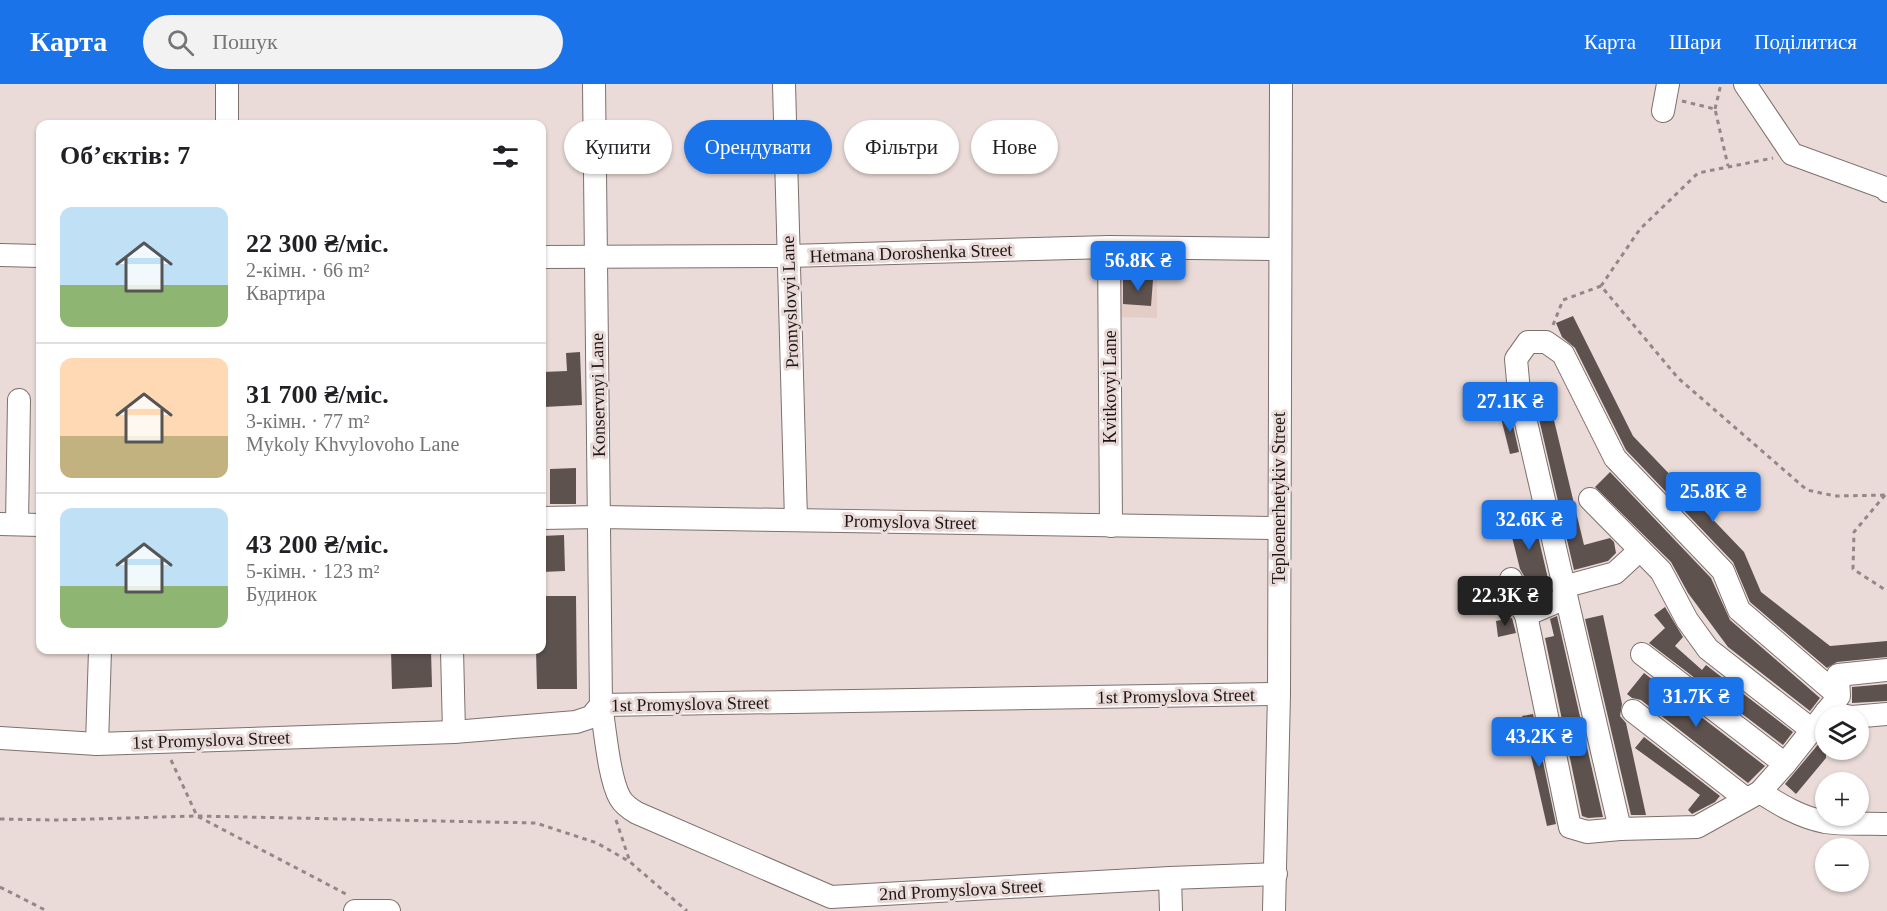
<!DOCTYPE html>
<html lang="uk">
<head>
<meta charset="utf-8">
<style>
	body { margin:0; font-family:"Times New Roman",serif; background:#f2f2f2; color:#202124; height:100vh; display:flex; flex-direction:column; font-size:22px; white-space:nowrap }
	* { box-sizing:border-box; margin:0 }
	p { font-size:20px; color:#757577 }
	.icon { flex:none; width:33px; height:33px; fill:none; stroke:currentColor; stroke-width:2; stroke-linecap:round; stroke-linejoin:round }
	.map { position:relative; flex:1; overflow:hidden }
	.sheet { position:absolute; left:36px; top:36px; width:510px; height:534px; display:flex; flex-direction:column; background:#fff; border-radius:12px; box-shadow:0 2px 4px #0004 }
	.sheet>* { flex:none }
	.top-card { position:absolute; left:564px; top:36px; width:570px; height:54px; display:flex; gap:12px }
	.buttons { position:absolute; left:1815px; top:622px; display:grid; gap:12px }
	.buttons a { display:grid; place-items:center; width:54px; height:54px; border-radius:50%; background:#fff; box-shadow:0 2px 4px #0004; font-size:30px }
	.price { position:absolute; translate:-50% -51px; padding:0 14px; border-radius:6px; background:#1a73e8; color:#fff; font-size:20px; line-height:39px; filter:drop-shadow(0 2px 3px #0008) }
	.price::after { content:''; position:absolute; left:50%; top:36px; width:18px; height:14px; margin-left:-9px; background:inherit; clip-path:polygon(0 0,100% 0,50% 100%) }
	.price.selected { background:#222; color:#fff }
	ul { padding:0; list-style:none }
	li { display:flex; align-items:center; gap:18px; height:150px; padding:0 24px }
	li+li { border-top:2px solid #e0e0e0 }
	li span { display:grid; place-items:center; flex:none; width:168px; height:120px; border-radius:12px; color:#555 }
	li>.icon { margin-inline-start:auto }
	span .icon { width:72px; height:72px; fill:#fffc; stroke-width:1 }
	li b { font-size:26px }
	h2 { display:flex; justify-content:space-between; align-items:center; height:72px; padding:0 24px; font-size:26px }
	.tag { padding:0 21px; border-radius:27px; background:#fff; box-shadow:0 2px 4px #0004; font-size:21px; line-height:54px }
	.tag.selected { background:#1a73e8; color:#fff }
	header { display:flex; align-items:center; gap:36px; box-sizing:border-box; height:84px; padding:0 30px; background:#1a73e8; color:#fff }
	header strong { font-size:28px }
	nav { display:flex; gap:33px; margin-inline-start:auto; font-size:21px }
	.search { width:420px; height:54px; background:#f2f2f2; display:flex; align-items:center; gap:15px; box-sizing:border-box; padding:0 21px; border-radius:33px; color:#757577; font-size:22px }
	.map>svg:first-child { display:block }
	.built { fill:#e4ccc7 }
	.building { fill:#5e524f }
	.lines { fill:none; stroke-linecap:round; stroke-linejoin:round }
	.minor-casing { stroke:#7e706d; stroke-width:24 }
	.path { stroke:#938886; stroke-width:3; stroke-dasharray:4.5 4.5; stroke-linecap:butt }
	.minor { stroke:#fff; stroke-width:22 }
	.labels { text-anchor:middle; dominant-baseline:central; stroke-width:6; stroke-linejoin:round; paint-order:stroke }
	.street-label { font-size:18px; fill:#1c1716; stroke:#eadbd8 }
</style>
</head>
<body>
<header>
<strong>Карта</strong>
<div class="search"><svg class="icon" aria-label="search" viewBox="0 0 24 24"><circle cx="10" cy="10" r="6"/><path d="M15 15l6 6"/></svg>Пошук</div>
<nav><a>Карта</a><a>Шари</a><a>Поділитися</a></nav>
</header>
<div class="map">
<svg width="1887" height="827" viewBox="0 0 1887 827">
	<rect width="100%" height="100%" fill="#eadbd8"/>
	<!-- built -->
	<path class="built" d="M1118 180H1157V234L1118 233Z"/>
	<!-- building -->
	<g class="building">
		<path d="M1123 195 1153 196 1151 222 1123 220Z"/>
		<path d="M1573 232 1633 352 1744 468 1761 508 1830 562 1887 557V573L1837 578 1827 584 1750 518 1733 478 1626 366 1575 264 1562 253 1556 239Z"/>
		<path d="M580 268 582 321 544 323 543 288 567 287 566 269Z"/>
		<path d="M1510 328 1519 368 1510 370 1500 330Z"/>
		<path d="M1553 332 1584 461 1610 454 1614 458 1616 469 1608 477 1574 486 1539 335Z"/>
		<path d="M576 384V420H550V385Z"/>
		<path d="M1610 388 1711 494 1730 536 1820 614 1810 627 1728 563 1688 509 1671 478 1595 403Z"/>
		<path d="M1533 430 1549 499 1527 504 1524 492 1520 485 1508 437Z"/>
		<path d="M564 451 565 487 542 488V452Z"/>
		<path d="M542 512H576L577 605H537L536 566H542Z"/>
		<path d="M1665 523 1683 553 1675 562 1702 586 1706 581 1793 648 1783 661 1649 559 1665 544 1654 531Z"/>
		<path d="M1603 531 1622 620 1620 632 1626 639 1646 731H1631L1585 535Z"/>
		<path d="M1557 532 1603 733 1588 734 1582 732 1545 554 1554 552 1550 535Z"/>
		<path d="M1512 534 1516 549 1498 553 1496 537Z"/>
		<path d="M391 566H431L432 603 392 605Z"/>
		<path d="M1644 589 1765 682 1748 699 1641 616 1632 614 1627 610Z"/>
		<path d="M1887 600V617L1852 619V603Z"/>
		<path d="M1533 630 1556 740 1547 742 1522 632Z"/>
		<path d="M1826 651V674L1796 710 1785 700Z"/>
		<path d="M1644 653 1720 712 1715 718 1692 730 1688 726 1700 711 1635 664Z"/>
	</g>
	<g class="lines">
		<defs>
			<g id="minor">
				<path d="M227 0V40"/>
				<path d="M594 0 601 621C605 645 609 695 620 714 624 721 630 725 637 729L831 813 1170 794 1276 790"/>
				<path d="M784 0 796 436"/>
				<path d="M1745 0 1792 70 1885 104 1887 107"/>
				<path d="M1663 27 1668 0"/>
				<path d="M1109 163 1111 442"/>
				<path d="M0 171 40 172"/>
				<path d="M542 173 788 172 1109 163 1280 165"/>
				<path d="M1590 415 1661 487 1687 536 1708 565 1812 646"/>
				<path d="M542 434 600 433 1279 444"/>
				<path d="M0 440 40 441"/>
				<path d="M17 440 19 316"/>
				<path d="M1511 495 1513 508 1526 531"/>
				<path d="M1563 503 1615 489 1640 466"/>
				<path d="M1566 514 1526 531 1570 743 1587 748 1620 745"/>
				<path d="M452 566 454 648"/>
				<path d="M1642 570 1785 680"/>
				<path d="M1839 612 1739 526 1723 487 1615 374 1563 270 1546 258H1528L1516 275 1519 308 1620 745 1697 743 1760 708 1785 680 1839 612 1838 591 1887 586"/>
				<path d="M1633 627 1746 715"/>
				<path d="M1826 628 1852 633 1887 630"/>
				<path d="M0 654 97 660 454 648 576 638 591 633 601 621 1279 610"/>
				<path d="M97 660 100 566"/>
				<path d="M1760 708C1780 721 1800 733 1825 738 1845 741 1867 739 1887 740"/>
				<path d="M1170 794 1171 827"/>
				<path d="M355 827H389"/>
				<path d="M1274 827 1279 610 1281 0"/>
			</g>
		</defs>
		<!-- minor casing -->
		<use href="#minor" class="minor-casing"/>
		<!-- path -->
		<g class="path">
			<path d="M1682 17 1715 25 1728 82"/>
			<path d="M1715 25 1721 0"/>
			<path d="M1601 202 1640 145 1698 89 1773 74"/>
			<path d="M1553 241 1563 216 1601 202 1678 294 1807 406 1835 412 1887 411"/>
			<path d="M1885 411 1854 448 1853 485 1887 507"/>
			<path d="M171 676 197 732 346 810"/>
			<path d="M0 735 56 736 197 732 536 739 597 759 630 778"/>
			<path d="M616 736 630 778 687 827"/>
			<path d="M0 803 47 827"/>
		</g>
		<!-- minor -->
		<use href="#minor" class="minor"/>
	</g>
	<g class="labels">
		<!-- street labels -->
		<g class="street-label">
			<text transform="translate(911 169) rotate(-2)">Hetmana Doroshenka Street</text>
			<text transform="translate(790 218) rotate(-92)">Promyslovyi Lane</text>
			<text transform="translate(1110 303) rotate(-90)">Kvitkovyi Lane</text>
			<text transform="translate(598 311) rotate(-91)">Konservnyi Lane</text>
			<text transform="translate(1279 414) rotate(-90)">Teploenerhetykiv Street</text>
			<text transform="translate(910 438) rotate(1)">Promyslova Street</text>
			<text transform="translate(1176 612) rotate(-1)">1st Promyslova Street</text>
			<text transform="translate(690 620) rotate(-1)">1st Promyslova Street</text>
			<text transform="translate(211 656) rotate(-2)">1st Promyslova Street</text>
			<text transform="translate(961 806) rotate(-3)">2nd Promyslova Street</text>
		</g>
	</g>
</svg>
<div class="buttons">
<a><svg class="icon" aria-label="layers" viewBox="0 0 24 24"><path d="M12 4l9 5-9 5-9-5zM3 14l9 5 9-5"/></svg></a>
<a>+</a>
<a>−</a>
</div>
<b class="price" style="left:1138px;top:208px">56.8K ₴</b>
<b class="price" style="left:1510px;top:349px">27.1K ₴</b>
<b class="price" style="left:1713px;top:439px">25.8K ₴</b>
<b class="price" style="left:1529px;top:467px">32.6K ₴</b>
<b class="price selected" style="left:1505px;top:543px">22.3K ₴</b>
<b class="price" style="left:1696px;top:644px">31.7K ₴</b>
<b class="price" style="left:1539px;top:684px">43.2K ₴</b>
<div class="top-card">
<a class="tag">Купити</a>
<a class="tag selected">Орендувати</a>
<a class="tag">Фільтри</a>
<a class="tag">Нове</a>
</div>
<section class="sheet">
<h2>Об’єктів: 7<svg class="icon" aria-label="filters" viewBox="0 0 24 24"><path d="M4 7h16M4 17h16"/><circle cx="9" cy="7" r="2"/><circle cx="15" cy="17" r="2"/></svg></h2>
<ul>
<li><span style="background:linear-gradient(#bfe0f5 65%,#8fb573 0)"><svg class="icon" aria-label="home" viewBox="0 0 24 24"><path d="M3 11l9-7 9 7M6 9v11h12V9"/></svg></span><div><b>22 300 ₴/міс.</b><p>2-кімн. · 66 m²</p><p>Квартира</p></div></li>
<li><span style="background:linear-gradient(#ffd9b3 65%,#c2b280 0)"><svg class="icon" aria-label="home" viewBox="0 0 24 24"><path d="M3 11l9-7 9 7M6 9v11h12V9"/></svg></span><div><b>31 700 ₴/міс.</b><p>3-кімн. · 77 m²</p><p>Mykoly Khvylovoho Lane</p></div></li>
<li><span style="background:linear-gradient(#bfe0f5 65%,#8fb573 0)"><svg class="icon" aria-label="home" viewBox="0 0 24 24"><path d="M3 11l9-7 9 7M6 9v11h12V9"/></svg></span><div><b>43 200 ₴/міс.</b><p>5-кімн. · 123 m²</p><p>Будинок</p></div></li>
</ul>
</section>
</div>
</body>
</html>
